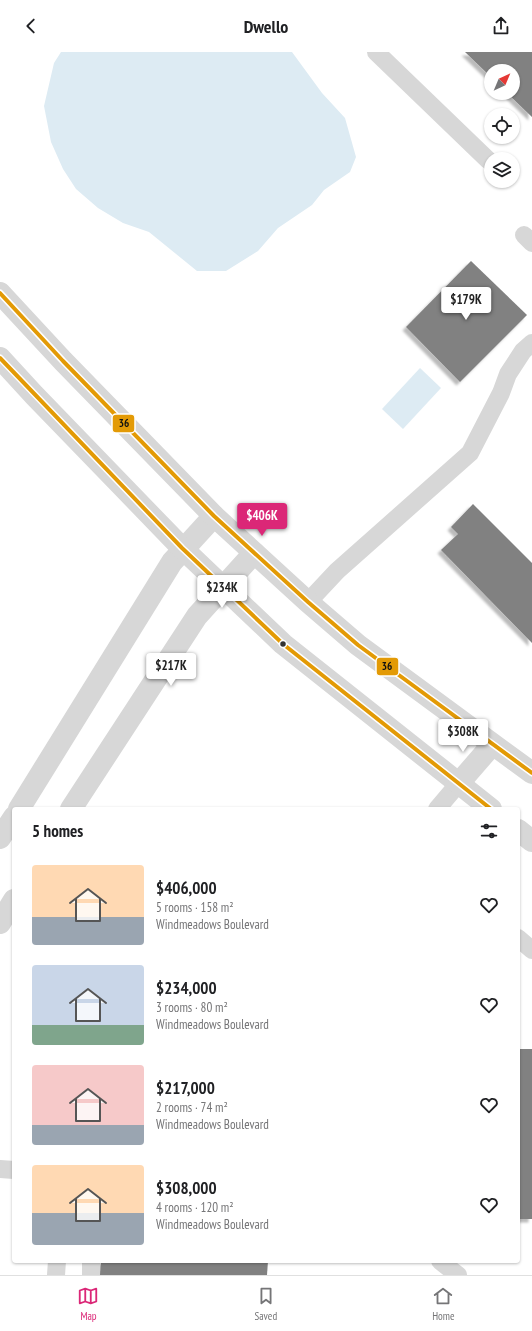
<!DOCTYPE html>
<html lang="en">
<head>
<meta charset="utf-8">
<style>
	body { margin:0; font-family:"PT Sans Narrow",sans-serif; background:#f6f6f6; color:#202124; height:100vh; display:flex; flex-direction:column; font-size:15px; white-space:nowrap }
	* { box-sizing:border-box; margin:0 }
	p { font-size:13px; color:#757577 }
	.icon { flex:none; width:22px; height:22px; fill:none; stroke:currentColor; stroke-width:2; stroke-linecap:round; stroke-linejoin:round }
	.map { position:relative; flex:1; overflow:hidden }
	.drawer { position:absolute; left:12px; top:755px; width:508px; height:456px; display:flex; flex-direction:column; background:#fff; border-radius:4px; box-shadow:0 1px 3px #0004 }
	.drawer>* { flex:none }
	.needle { width:26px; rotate:44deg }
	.buttons { position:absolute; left:484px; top:12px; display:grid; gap:8px }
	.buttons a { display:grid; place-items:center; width:36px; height:36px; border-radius:50%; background:#fff; box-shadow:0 1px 3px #0004; font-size:20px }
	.price { position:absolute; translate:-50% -34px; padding:0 9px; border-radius:4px; background:#fff; color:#222; font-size:13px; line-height:26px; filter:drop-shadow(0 1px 2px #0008) }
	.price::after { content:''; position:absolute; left:50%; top:24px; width:12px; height:9px; margin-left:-6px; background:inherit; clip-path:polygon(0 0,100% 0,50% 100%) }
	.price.current { background:#db2777; color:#fff }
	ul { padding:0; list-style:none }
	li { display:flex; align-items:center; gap:12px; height:100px; padding:0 20px }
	li span { display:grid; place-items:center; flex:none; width:112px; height:80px; border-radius:4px; color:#555 }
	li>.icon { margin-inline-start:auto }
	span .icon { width:48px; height:48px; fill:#fffc; stroke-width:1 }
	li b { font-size:17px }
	h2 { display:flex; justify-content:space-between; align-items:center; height:48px; padding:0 20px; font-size:17px }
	header { display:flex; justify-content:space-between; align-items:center; height:52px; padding:0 20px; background:#fff; font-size:18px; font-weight:800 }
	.tabs { display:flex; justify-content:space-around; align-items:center; height:56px; border-top:1px solid #e0e0e0; background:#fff; font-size:11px; color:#757577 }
	.tabs a { display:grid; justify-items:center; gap:2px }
	.tabs .current { color:#db2777 }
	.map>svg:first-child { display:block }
	.water { fill:#ddebf3 }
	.building { fill:#818181; filter:url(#shadow) }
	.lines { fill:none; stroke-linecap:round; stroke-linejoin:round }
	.service { stroke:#d7d7d7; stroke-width:18 }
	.minor { stroke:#d7d7d7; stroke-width:22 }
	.tertiary { stroke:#d7d7d7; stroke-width:22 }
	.bus-1-casing { stroke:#fff; stroke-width:7 }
	.bus-1 { stroke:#e39a05; stroke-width:4 }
	.bus-dot { fill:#333; stroke:#fff; stroke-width:1.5 }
	.line-badge { stroke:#fff; stroke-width:1.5 }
	.pale-badge-label { font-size:11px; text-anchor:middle; font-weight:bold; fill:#111 }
</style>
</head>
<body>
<header><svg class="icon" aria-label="back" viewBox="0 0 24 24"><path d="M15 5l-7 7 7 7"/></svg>Dwello<svg class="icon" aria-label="share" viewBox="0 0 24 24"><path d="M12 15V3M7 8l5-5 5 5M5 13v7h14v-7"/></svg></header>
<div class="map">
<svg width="532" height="1223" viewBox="0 0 532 1223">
	<defs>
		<filter id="shadow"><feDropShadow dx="-3.5" dy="3.5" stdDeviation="1" flood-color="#0004"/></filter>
	</defs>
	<rect width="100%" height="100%" fill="#fff"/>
	<!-- water -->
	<g class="water">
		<path d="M61 0H292L322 41 345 66 356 105 350 120 324 138 312 153 278 176 258 199 226 219H197L149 180 123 171 98 156 76 137 63 117 51 90 44 54 54 11Z"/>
		<path d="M420 316 441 336 403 377 382 357Z"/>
	</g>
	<!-- building -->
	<g class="building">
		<path d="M465 0H532V65L507 41H513V19H491V25Z"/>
		<path d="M471 209 527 263 460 330 406 275Z"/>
		<path d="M473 452 532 511V591L441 498 458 482 451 475Z"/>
		<rect x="518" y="997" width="14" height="170"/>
		<path d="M101 1209H268L267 1223H100Z"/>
	</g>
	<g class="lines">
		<!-- service -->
		<g class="service">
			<path d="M376 0 488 108"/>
			<path d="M524 183 532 191"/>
			<path d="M308 550 337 519 470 401 501 341 508 322 523 299 532 291"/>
			<path d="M437 757 459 731"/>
			<path d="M518 886 532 898"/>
			<path d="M0 1117 14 1118"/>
			<path d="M440 1209 458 1223"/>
			<path d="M56 1223 57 1209"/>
			<path d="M91 1223V1209"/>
		</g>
		<!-- minor -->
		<g class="minor">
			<path d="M19 757 172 510 214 464"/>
			<path d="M71 757 197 564 254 501"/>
			<path d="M0 786 14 765"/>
			<path d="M0 871 14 848"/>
		</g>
		<!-- tertiary -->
		<g class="tertiary">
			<path d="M0 241 63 309 214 464 308 550 358 593 532 721"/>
			<path d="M0 306 34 343 182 496 283 592 491 757"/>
			<path d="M459 731 492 693"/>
			<path d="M518 778 532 789"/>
		</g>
		<defs>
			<g id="bus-1">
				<path d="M0 241 63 309 214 464 308 550 358 593 532 721"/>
				<path d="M0 306 182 496 283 592 491 757"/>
			</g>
		</defs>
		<!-- bus-1 casing -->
		<use href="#bus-1" class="bus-1-casing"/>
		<!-- bus-1 -->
		<use href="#bus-1" class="bus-1"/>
	</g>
	<!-- markers -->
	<circle class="bus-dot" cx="283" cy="592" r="3.5"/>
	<g class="line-badge">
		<rect x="112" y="362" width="23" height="19" rx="4" fill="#e39a05"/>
		<rect x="376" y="605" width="23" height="19" rx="4" fill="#e39a05"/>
	</g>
	<g class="pale-badge-label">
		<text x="124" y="375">36</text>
		<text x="387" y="618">36</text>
	</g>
</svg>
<div class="buttons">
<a><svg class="needle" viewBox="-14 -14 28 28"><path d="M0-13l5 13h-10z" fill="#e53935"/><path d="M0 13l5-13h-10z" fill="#757577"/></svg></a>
<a><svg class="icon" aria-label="locate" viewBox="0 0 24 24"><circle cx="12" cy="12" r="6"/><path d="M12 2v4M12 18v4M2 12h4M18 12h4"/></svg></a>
<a><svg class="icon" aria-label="layers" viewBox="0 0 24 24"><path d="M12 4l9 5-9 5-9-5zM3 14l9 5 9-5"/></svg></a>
</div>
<b class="price" style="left:466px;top:269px">$179K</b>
<b class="price current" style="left:262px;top:485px">$406K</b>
<b class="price" style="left:222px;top:557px">$234K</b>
<b class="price" style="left:171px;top:635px">$217K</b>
<b class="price" style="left:463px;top:701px">$308K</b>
<section class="drawer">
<h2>5 homes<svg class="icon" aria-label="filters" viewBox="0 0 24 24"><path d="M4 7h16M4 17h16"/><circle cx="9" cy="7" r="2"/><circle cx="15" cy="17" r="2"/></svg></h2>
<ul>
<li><span style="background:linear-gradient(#ffd9b3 65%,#9aa5b1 0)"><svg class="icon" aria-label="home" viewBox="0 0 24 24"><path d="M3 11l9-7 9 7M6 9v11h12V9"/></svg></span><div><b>$406,000</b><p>5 rooms · 158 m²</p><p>Windmeadows Boulevard</p></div><svg class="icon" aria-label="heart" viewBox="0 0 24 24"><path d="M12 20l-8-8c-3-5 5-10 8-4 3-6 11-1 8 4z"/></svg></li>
<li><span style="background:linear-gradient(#c9d6e8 75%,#7fa58c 0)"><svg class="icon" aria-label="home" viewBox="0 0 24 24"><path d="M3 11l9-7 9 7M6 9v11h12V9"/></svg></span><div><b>$234,000</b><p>3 rooms · 80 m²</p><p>Windmeadows Boulevard</p></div><svg class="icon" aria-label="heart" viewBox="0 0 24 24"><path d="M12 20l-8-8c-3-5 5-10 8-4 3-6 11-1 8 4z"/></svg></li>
<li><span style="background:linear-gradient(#f6c9c9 75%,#9aa5b1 0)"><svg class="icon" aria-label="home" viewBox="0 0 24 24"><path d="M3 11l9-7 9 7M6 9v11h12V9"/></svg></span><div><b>$217,000</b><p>2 rooms · 74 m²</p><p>Windmeadows Boulevard</p></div><svg class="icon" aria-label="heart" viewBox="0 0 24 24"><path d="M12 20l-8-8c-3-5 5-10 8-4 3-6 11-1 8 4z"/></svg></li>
<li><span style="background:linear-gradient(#ffd9b3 60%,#9aa5b1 0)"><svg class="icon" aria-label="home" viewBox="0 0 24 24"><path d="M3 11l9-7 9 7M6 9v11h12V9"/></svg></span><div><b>$308,000</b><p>4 rooms · 120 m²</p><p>Windmeadows Boulevard</p></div><svg class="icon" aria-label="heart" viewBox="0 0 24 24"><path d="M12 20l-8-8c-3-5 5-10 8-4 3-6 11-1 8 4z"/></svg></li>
</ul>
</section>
</div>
<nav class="tabs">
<a class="current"><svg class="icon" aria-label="map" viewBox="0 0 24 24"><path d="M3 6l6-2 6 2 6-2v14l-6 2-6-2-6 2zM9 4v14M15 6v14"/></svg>Map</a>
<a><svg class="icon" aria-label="saved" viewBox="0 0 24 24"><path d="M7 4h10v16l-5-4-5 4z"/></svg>Saved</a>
<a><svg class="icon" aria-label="home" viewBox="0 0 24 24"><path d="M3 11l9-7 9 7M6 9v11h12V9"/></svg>Home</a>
</nav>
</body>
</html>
